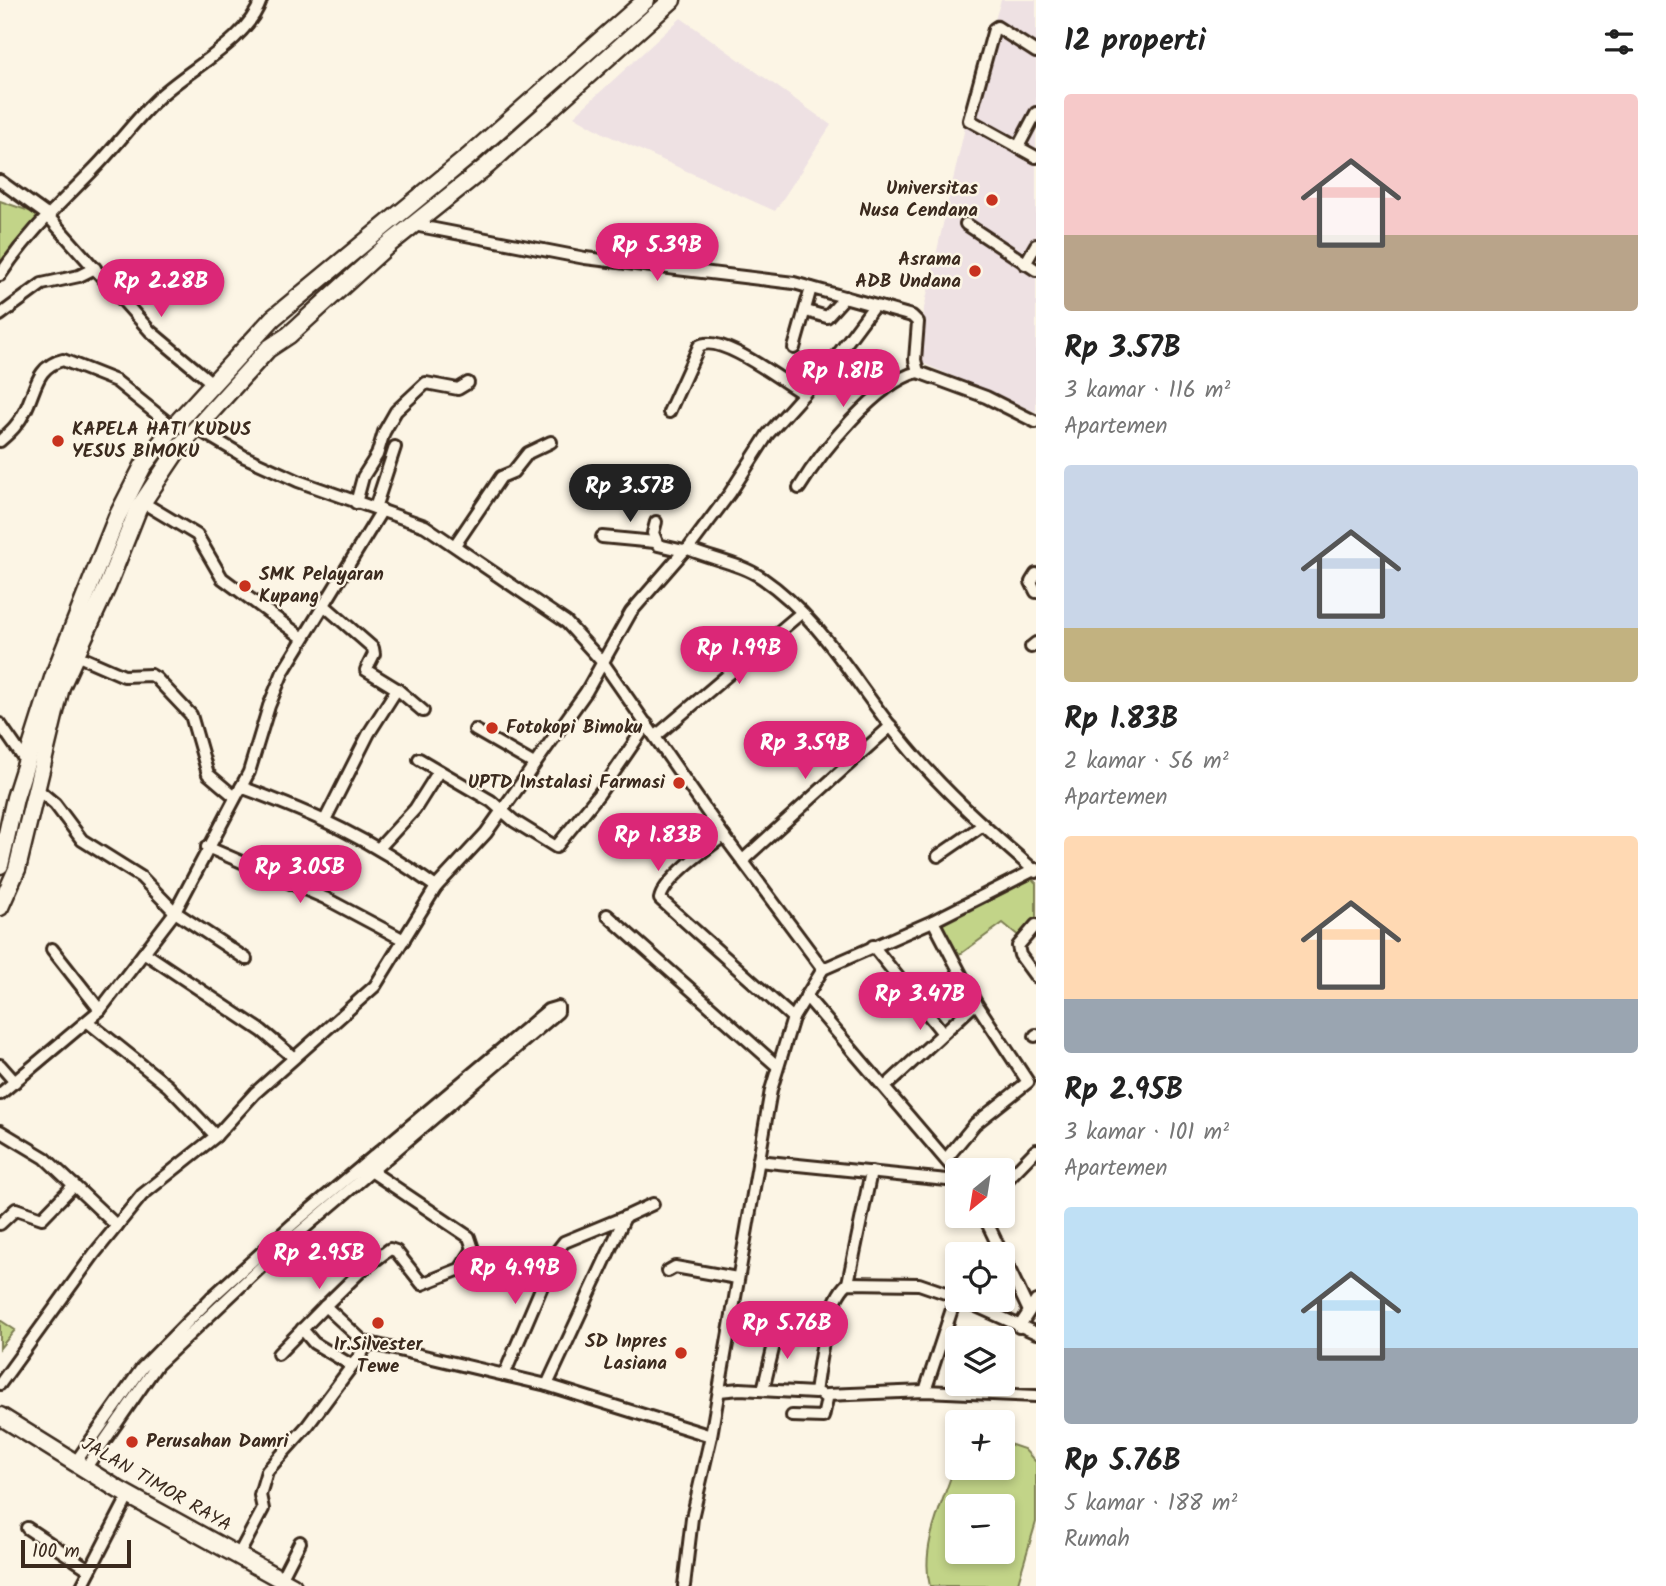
<!DOCTYPE html>
<html lang="id">
<head>
<meta charset="utf-8">
<style>
	body { margin:0; font-family:Kalam,sans-serif; background:#f6f6f6; color:#222; height:100vh; display:flex; flex-direction:column; font-size:26px; white-space:nowrap }
	* { box-sizing:border-box; margin:0 }
	p { font-size:23px; color:#767676 }
	.icon { flex:none; width:38px; height:38px; fill:none; stroke:currentColor; stroke-width:2; stroke-linecap:round; stroke-linejoin:round }
	.map { position:relative; flex:1; overflow:hidden }
	.drawer { display:flex; flex-direction:column; background:#fff; width:630px }
	.drawer>* { flex:none }
	.needle { width:46px; rotate:210deg }
	.controls { position:absolute; left:945px; top:1158px; display:grid; gap:14px }
	.controls a { display:grid; place-items:center; width:70px; height:70px; border-radius:7px; background:#fff; box-shadow:0 4px 10px #0003; font-size:35px }
	.scale { position:absolute; left:21px; bottom:18px; width:110px; box-sizing:border-box; padding-left:7px; border:4px solid #3b2a1e; border-top:0; font-size:19px; line-height:24px; white-space:nowrap; color:#3b2a1e; -webkit-text-stroke:5px #fcf5e5; paint-order:stroke }
	.price { position:absolute; translate:-50% -60px; padding:0 16px; border-radius:24px; background:#db2777; color:#fff; font-size:23px; line-height:46px; filter:drop-shadow(0 2px 4px #0008) }
	.price::after { content:''; position:absolute; left:50%; top:42px; width:21px; height:16px; margin-left:-10px; background:inherit; clip-path:polygon(0 0,100% 0,50% 100%) }
	.price.active { background:#222; color:#fff }
	ul { padding:0; list-style:none }
	li { display:grid; align-content:center; gap:14px; height:371px; padding:0 28px }
	li span { display:grid; place-items:center; height:217px; border-radius:7px; color:#555 }
	li>.icon { margin-inline-start:auto }
	span .icon { width:126px; height:126px; fill:#fffc; stroke-width:1 }
	li b { font-size:30px }
	h2 { display:flex; justify-content:space-between; align-items:center; height:84px; padding:0 28px; font-size:30px }
	main { display:flex; flex:1; min-height:0 }
	.map>svg:first-child { display:block }
	.built { fill:#eee1e3 }
	.green { fill:#c2d488; stroke:#7e7f53; stroke-width:2; fill-rule:evenodd }
	.lines { fill:none; stroke-linecap:round; stroke-linejoin:round }
	.minor-casing { stroke:#3b2a1e; stroke-width:16 }
	.highway-casing { stroke:#3b2a1e; stroke-width:21 }
	.minor { stroke:#fcf5e5; stroke-width:10 }
	.highway { stroke:#fcf5e5; stroke-width:16 }
	.poi-dot { fill:#c8321e; stroke:#fcf5e5; stroke-width:2.5 }
	.labels { text-anchor:middle; dominant-baseline:central; stroke-width:5; stroke-linejoin:round; paint-order:stroke }
	.poi-label { font-size:19px; font-weight:bold; fill:#3b2a1e; stroke:#fcf5e5; text-anchor:end }
	.street-label { font-size:19px; fill:#3b2a1e; stroke:#fcf5e5 }
</style>
</head>
<body>
<main>
<div class="map">
<svg width="1036" height="1586" viewBox="0 0 1036 1586">
	<rect width="100%" height="100%" fill="#fcf5e5"/>
	<filter id="ink" filterUnits="userSpaceOnUse"><feTurbulence type="fractalNoise" baseFrequency=".0143" numOctaves="2"/><feDisplacementMap in="SourceGraphic" scale="14" xChannelSelector="R" yChannelSelector="G"/><feConvolveMatrix kernelMatrix="1 2 1 2 8 2 1 2 1" color-interpolation-filters="sRGB"/></filter>
	<g filter="url(#ink)">
		<!-- built -->
		<g class="built">
			<path d="M1001 0H1036V412L920 362 924 308 973 92Z"/>
			<path d="M681 18 831 125 775 211 605 134 574 116Z"/>
		</g>
		<!-- green -->
		<g class="green">
			<path d="M0 201 44 216 0 272Z"/>
			<path d="M1032 879 1036 883V922L1021 938 1003 923 959 955 941 925Z"/>
			<path d="M0 1320 15 1330 0 1348Z"/>
			<path d="M1003 1442 1024 1449 1036 1462V1522L1017 1586H930C920 1548 941 1507 953 1471L957 1463V1468H1003ZM957 1507H1003V1552H957Z"/>
		</g>
		<g class="lines">
			<defs>
				<g id="minor">
					<path d="M1036 52 997 27 994 29 969 120 1036 157"/>
					<path d="M1018 147 1036 113"/>
					<path d="M0 181 47 215 150 331 212 383"/>
					<path d="M966 224 1036 270"/>
					<path d="M414 225 585 258 794 283 912 316 918 322 915 360 918 372 986 397 1036 422"/>
					<path d="M1025 264 1036 245"/>
					<path d="M0 275C29 232 57 207 92 171 115 148 134 121 157 99 189 68 247 42 261 0"/>
					<path d="M806 311 827 317 845 297"/>
					<path d="M0 315 42 284 79 276 95 268"/>
					<path d="M794 348 811 288"/>
					<path d="M669 412 699 346C720 332 783 382 804 394"/>
					<path d="M196 428 245 457 298 481 425 526 566 622 604 664 724 836 823 969"/>
					<path d="M0 441C10 432 19 424 25 411 36 390 36 366 63 360L116 381 173 427"/>
					<path d="M799 488C821 452 877 382 918 372"/>
					<path d="M142 502 197 535 222 578 303 638"/>
					<path d="M356 503 363 477 377 455 384 432 396 411 426 383 458 389 468 383"/>
					<path d="M375 508 395 447"/>
					<path d="M656 522 653 533 658 545 684 551"/>
					<path d="M602 537 655 542"/>
					<path d="M455 545 501 477 513 472 528 453 551 442"/>
					<path d="M688 549 730 493 768 434 830 365 874 306"/>
					<path d="M1036 574 1031 582 1036 592"/>
					<path d="M325 606 373 648 374 654 366 670 397 689 423 711"/>
					<path d="M1031 647 1036 643"/>
					<path d="M76 655 124 676 151 675 156 678 191 715 208 774 235 797"/>
					<path d="M0 724 27 763"/>
					<path d="M475 730 534 764"/>
					<path d="M656 736 801 613"/>
					<path d="M419 759 491 801 514 821 556 847 599 794 647 724"/>
					<path d="M241 787C317 815 370 839 436 887"/>
					<path d="M37 789 55 804 82 840 141 877 175 912 246 959"/>
					<path d="M325 820 369 733 397 689"/>
					<path d="M724 836C707 848 664 879 660 899L793 1018"/>
					<path d="M207 847 325 898 404 940"/>
					<path d="M380 847 415 809 439 771"/>
					<path d="M938 856 983 825"/>
					<path d="M743 860 891 726"/>
					<path d="M607 915 776 1065"/>
					<path d="M933 921 976 1003 1028 1082 975 1124 946 1159"/>
					<path d="M1036 925 1018 946 1020 955 1036 977"/>
					<path d="M873 946 943 1033"/>
					<path d="M52 949 100 1010"/>
					<path d="M145 953 262 1031 293 1057"/>
					<path d="M806 996 957 1173"/>
					<path d="M88 1022 168 1086 216 1136"/>
					<path d="M1035 1036 1036 1035"/>
					<path d="M0 1065 15 1082"/>
					<path d="M886 1086 976 1003"/>
					<path d="M0 1094 100 1010 175 912 249 772 269 706 283 672 382 510"/>
					<path d="M0 1131 45 1158 117 1226"/>
					<path d="M758 1161 957 1181"/>
					<path d="M1003 1184 1036 1150"/>
					<path d="M984 1216 1029 1311"/>
					<path d="M625 1217 653 1204"/>
					<path d="M0 1224 16 1209 42 1218 74 1185"/>
					<path d="M668 1271 675 1267 737 1278"/>
					<path d="M848 1283 871 1172"/>
					<path d="M963 1300 1036 1333"/>
					<path d="M325 1306 362 1270 390 1249 396 1251 422 1284 460 1269 473 1249 469 1237 371 1171"/>
					<path d="M1019 1327 1036 1301"/>
					<path d="M302 1329 314 1343 351 1365"/>
					<path d="M278 1354 325 1306 366 1344"/>
					<path d="M504 1375 557 1251 564 1242 625 1217 547 1385"/>
					<path d="M0 1384 94 1254 142 1195 216 1136 255 1093 375 986 436 887 486 833 586 692 631 612 684 551 688 549C711 559 742 564 762 578 822 619 855 684 900 738 940 788 988 830 1036 872"/>
					<path d="M763 1390 779 1324"/>
					<path d="M719 1391 740 1389 815 1393C819 1365 826 1301 848 1283L919 1284 957 1297"/>
					<path d="M925 1391 956 1297"/>
					<path d="M826 1395 925 1391 1036 1396"/>
					<path d="M792 1416 823 1417 827 1399 821 1394"/>
					<path d="M75 1463 142 1368 211 1298 293 1224 548 1010 558 1007V1012L280 1249 157 1365 85 1469"/>
					<path d="M27 1528 90 1570"/>
					<path d="M238 1556 263 1509 260 1495 267 1471 308 1425 369 1343 547 1385 711 1436"/>
					<path d="M281 1579 300 1542"/>
					<path d="M82 1586 129 1495"/>
					<path d="M684 1586 692 1518 711 1436 771 1090 793 1018 823 969 933 921 1036 869"/>
				</g>
				<g id="highway">
					<path d="M0 865 15 798 54 675 117 517 143 466 173 427 273 318 468 157 646 0"/>
					<path d="M0 907 17 869 61 687 107 587 138 509 181 445 268 349 289 335 388 245 488 165 672 0"/>
					<path d="M0 1416 119 1490 293 1586"/>
				</g>
			</defs>
			<!-- minor casing -->
			<use href="#minor" class="minor-casing"/>
			<!-- highway casing -->
			<use href="#highway" class="highway-casing"/>
			<!-- minor -->
			<use href="#minor" class="minor"/>
			<!-- highway -->
			<use href="#highway" class="highway"/>
		</g>
	</g>
	<!-- markers -->
	<g class="poi-dot">
		<circle cx="992" cy="200" r="7"/>
		<circle cx="975" cy="271" r="7"/>
		<circle cx="58" cy="441" r="7"/>
		<circle cx="245" cy="586" r="7"/>
		<circle cx="492" cy="728" r="7"/>
		<circle cx="679" cy="783" r="7"/>
		<circle cx="378" cy="1323" r="7"/>
		<circle cx="681" cy="1353" r="7"/>
		<circle cx="132" cy="1442" r="7"/>
	</g>
	<g class="labels">
		<!-- poi labels -->
		<g class="poi-label">
			<text x="978" y="189">Universitas<tspan x="978" dy="22">Nusa Cendana</tspan></text>
			<text x="961" y="260">Asrama<tspan x="961" dy="22">ADB Undana</tspan></text>
			<text x="72" y="430" text-anchor="start">KAPELA HATI KUDUS<tspan x="72" dy="22">YESUS BIMOKU</tspan></text>
			<text x="259" y="575" text-anchor="start">SMK Pelayaran<tspan x="259" dy="22">Kupang</tspan></text>
			<text x="506" y="728" text-anchor="start">Fotokopi Bimoku</text>
			<text x="665" y="783">UPTD Instalasi Farmasi</text>
			<text x="667" y="1342">SD Inpres<tspan x="667" dy="22">Lasiana</tspan></text>
			<text x="378" y="1345" text-anchor="middle">Ir.Silvester<tspan x="378" dy="22">Tewe</tspan></text>
			<text x="146" y="1442" text-anchor="start">Perusahan Damri</text>
		</g>
		<!-- street labels -->
		<g class="street-label">
			<text transform="translate(156 1485) rotate(30)">JALAN TIMOR RAYA</text>
		</g>
	</g>
</svg>
<div class="controls">
<a><svg class="needle" viewBox="-14 -14 28 28"><path d="M0-13l5 13h-10z" fill="#e53935"/><path d="M0 13l5-13h-10z" fill="#767676"/></svg></a>
<a><svg class="icon" aria-label="locate" viewBox="0 0 24 24"><circle cx="12" cy="12" r="6"/><path d="M12 2v4M12 18v4M2 12h4M18 12h4"/></svg></a>
<a><svg class="icon" aria-label="layers" viewBox="0 0 24 24"><path d="M12 4l9 5-9 5-9-5zM3 14l9 5 9-5"/></svg></a>
<a>+</a>
<a>−</a>
</div>
<div class="scale">100 m</div>
<b class="price" style="left:657px;top:283px">Rp 5.39B</b>
<b class="price" style="left:161px;top:319px">Rp 2.28B</b>
<b class="price" style="left:843px;top:409px">Rp 1.81B</b>
<b class="price active" style="left:630px;top:524px">Rp 3.57B</b>
<b class="price" style="left:739px;top:686px">Rp 1.99B</b>
<b class="price" style="left:805px;top:781px">Rp 3.59B</b>
<b class="price" style="left:658px;top:873px">Rp 1.83B</b>
<b class="price" style="left:300px;top:905px">Rp 3.05B</b>
<b class="price" style="left:920px;top:1032px">Rp 3.47B</b>
<b class="price" style="left:319px;top:1291px">Rp 2.95B</b>
<b class="price" style="left:515px;top:1306px">Rp 4.99B</b>
<b class="price" style="left:787px;top:1361px">Rp 5.76B</b>
</div>
<section class="drawer">
<h2>12 properti<svg class="icon" aria-label="filters" viewBox="0 0 24 24"><path d="M4 7h16M4 17h16"/><circle cx="9" cy="7" r="2"/><circle cx="15" cy="17" r="2"/></svg></h2>
<ul>
<li><span style="background:linear-gradient(#f6c9c9 65%,#b9a48a 0)"><svg class="icon" aria-label="home" viewBox="0 0 24 24"><path d="M3 11l9-7 9 7M6 9v11h12V9"/></svg></span><div><b>Rp 3.57B</b><p>3 kamar · 116 m²</p><p>Apartemen</p></div></li>
<li><span style="background:linear-gradient(#c9d6e8 75%,#c2b280 0)"><svg class="icon" aria-label="home" viewBox="0 0 24 24"><path d="M3 11l9-7 9 7M6 9v11h12V9"/></svg></span><div><b>Rp 1.83B</b><p>2 kamar · 56 m²</p><p>Apartemen</p></div></li>
<li><span style="background:linear-gradient(#ffd9b3 75%,#9aa5b1 0)"><svg class="icon" aria-label="home" viewBox="0 0 24 24"><path d="M3 11l9-7 9 7M6 9v11h12V9"/></svg></span><div><b>Rp 2.95B</b><p>3 kamar · 101 m²</p><p>Apartemen</p></div></li>
<li><span style="background:linear-gradient(#bfe0f5 65%,#9aa5b1 0)"><svg class="icon" aria-label="home" viewBox="0 0 24 24"><path d="M3 11l9-7 9 7M6 9v11h12V9"/></svg></span><div><b>Rp 5.76B</b><p>5 kamar · 188 m²</p><p>Rumah</p></div></li>
</ul>
</section>
</main>
</body>
</html>
